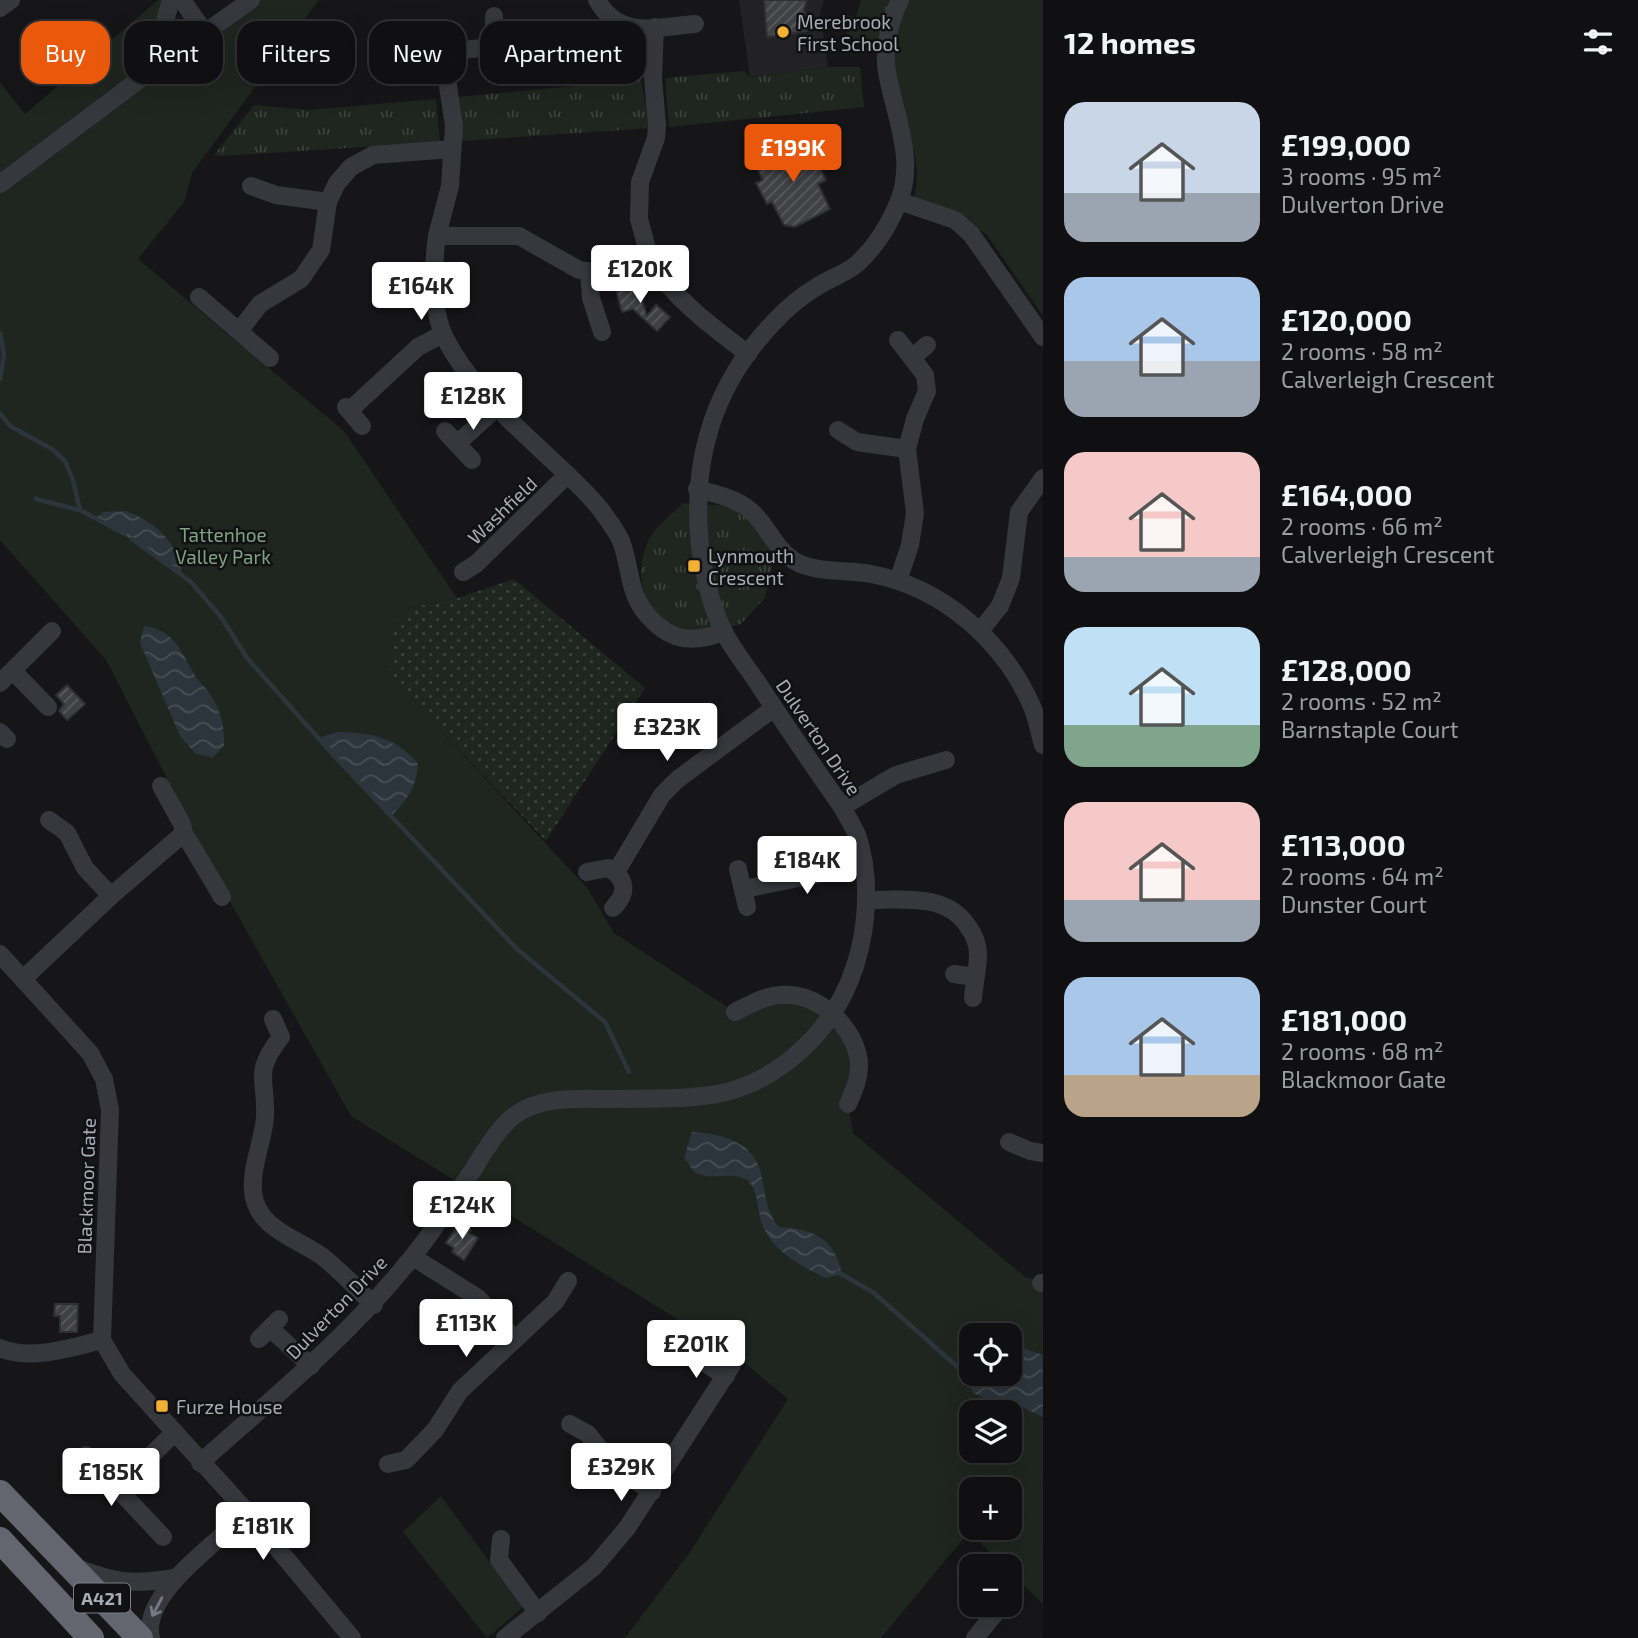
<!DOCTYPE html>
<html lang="en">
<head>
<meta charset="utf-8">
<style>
	body { margin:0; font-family:"Exo 2",sans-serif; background:#19191b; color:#f1f3f6; height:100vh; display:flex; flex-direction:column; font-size:26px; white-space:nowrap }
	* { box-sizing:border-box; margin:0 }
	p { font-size:23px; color:#9c9d9f }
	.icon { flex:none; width:38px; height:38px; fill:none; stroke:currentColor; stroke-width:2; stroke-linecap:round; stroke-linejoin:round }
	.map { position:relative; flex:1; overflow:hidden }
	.panel { display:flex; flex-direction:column; background:#101012; width:595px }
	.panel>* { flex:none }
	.banner { position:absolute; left:21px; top:21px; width:665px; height:63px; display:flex; gap:14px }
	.fabs { position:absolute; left:959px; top:1323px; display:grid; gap:14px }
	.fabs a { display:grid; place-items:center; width:63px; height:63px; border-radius:14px; background:#101012; box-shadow:0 7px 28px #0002,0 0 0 2px #303032; font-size:35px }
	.price { position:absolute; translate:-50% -60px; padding:0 16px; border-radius:7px; background:#fff; color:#222; font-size:23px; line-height:46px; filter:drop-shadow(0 2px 4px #0008) }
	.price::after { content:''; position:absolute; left:50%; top:42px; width:21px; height:16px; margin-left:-10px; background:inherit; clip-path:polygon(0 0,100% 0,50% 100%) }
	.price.current { background:#ea580c; color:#fff }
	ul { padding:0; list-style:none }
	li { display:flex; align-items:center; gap:21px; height:175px; padding:0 21px }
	li span { display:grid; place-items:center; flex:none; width:196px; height:140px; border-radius:21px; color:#555 }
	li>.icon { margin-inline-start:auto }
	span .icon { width:84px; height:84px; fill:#fffc; stroke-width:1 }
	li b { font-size:30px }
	h2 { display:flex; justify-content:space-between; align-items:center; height:84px; padding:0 21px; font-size:30px }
	.pill { padding:0 24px; border-radius:21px; background:#101012; box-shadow:0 7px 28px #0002,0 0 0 2px #303032; font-size:24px; line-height:63px }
	.pill.current { background:#ea580c; color:#fff }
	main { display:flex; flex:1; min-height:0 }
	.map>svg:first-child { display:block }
	.built { fill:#222225 }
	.grass { fill:url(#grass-tufts) }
	.park { fill:#1e261f; fill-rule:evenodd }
	.garden { fill:url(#garden-dots) }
	.water { fill:url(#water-waves) }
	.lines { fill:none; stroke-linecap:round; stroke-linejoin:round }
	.stream { stroke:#2c353c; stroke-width:4.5 }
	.building { fill:url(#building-hatch); stroke:#303034; stroke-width:2 }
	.minor { stroke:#37383d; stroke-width:18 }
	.highway { stroke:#63666e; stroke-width:26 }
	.oneway { stroke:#757881 }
	.poi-dot { fill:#f2b134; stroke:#111113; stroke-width:2.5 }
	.labels { text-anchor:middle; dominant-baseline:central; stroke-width:5; stroke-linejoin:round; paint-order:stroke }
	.shield { fill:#111113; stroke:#7b7e86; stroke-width:2 }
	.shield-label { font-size:18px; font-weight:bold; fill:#a8adb8 }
	.poi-label { font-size:19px; fill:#a8adb8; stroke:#111113; text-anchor:start }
	.street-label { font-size:19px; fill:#a8adb8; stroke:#111113 }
	.park-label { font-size:19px; fill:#7fa381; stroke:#111113 }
</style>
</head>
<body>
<main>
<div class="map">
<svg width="1043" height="1638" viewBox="0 0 1043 1638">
	<defs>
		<pattern id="grass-tufts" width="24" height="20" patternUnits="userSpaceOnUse" patternTransform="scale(1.75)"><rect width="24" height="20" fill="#1e261f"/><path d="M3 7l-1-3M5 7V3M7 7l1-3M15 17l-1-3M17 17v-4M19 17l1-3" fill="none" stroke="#3c433d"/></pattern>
		<pattern id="garden-dots" width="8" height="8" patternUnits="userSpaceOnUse" patternTransform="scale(1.75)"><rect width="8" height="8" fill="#1e261f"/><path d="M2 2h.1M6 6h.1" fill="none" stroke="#3c433d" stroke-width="1.8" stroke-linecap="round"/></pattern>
		<pattern id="water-waves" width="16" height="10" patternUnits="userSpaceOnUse" patternTransform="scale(1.75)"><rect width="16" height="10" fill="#2c353c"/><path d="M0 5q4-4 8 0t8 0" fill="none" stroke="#485056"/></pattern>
		<pattern id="building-hatch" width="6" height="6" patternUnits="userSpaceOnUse" patternTransform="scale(1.75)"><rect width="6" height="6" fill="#404145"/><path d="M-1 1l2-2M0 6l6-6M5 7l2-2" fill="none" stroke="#595a5e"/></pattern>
	</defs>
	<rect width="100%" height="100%" fill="#161618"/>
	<!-- built -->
	<path class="built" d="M739 0H824L820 13 828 67 750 77Z"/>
	<!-- grass -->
	<g class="grass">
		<path d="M861 0H890L879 42 857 41 847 34 845 15 856 17Z"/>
		<path d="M828 67H860L864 107 669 127 665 78 744 71 750 77Z"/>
		<path d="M641 80 650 128 462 141 457 97Z"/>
		<path d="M436 99 440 142 221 156 214 155 254 105 308 110Z"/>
		<path d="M683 503 730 506 752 520 769 546 772 567 765 598 741 624 696 635C685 630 671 625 662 618 637 599 637 565 649 539 656 526 673 514 683 503Z"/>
	</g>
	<!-- park -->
	<g class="park">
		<path d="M158 0H171L141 77 251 0H319L192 173 184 202 138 259 344 431 457 598 410 608 390 676 588 889 614 933 735 1012 769 996 816 1000 859 1060 848 1104 853 1133 1025 1277 1043 1283V1604L1010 1572V1566H1004L969 1532 881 1638H625L690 1552 788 1399 738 1357 351 1116 233 907 106 660 0 540V82L25 114ZM971 1335H1010V1374H971ZM971 1412H1010V1451H971ZM971 1489H1010V1528H971Z"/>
		<path d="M908 0H1043V316L987 235 966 221 914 200C925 149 901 126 892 79 887 54 897 23 908 0Z"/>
		<path d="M441 1496 523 1607 487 1638 403 1532Z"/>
	</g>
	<!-- garden -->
	<path class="garden" d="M514 579 645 688 546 841 389 676 395 622 410 608 458 598Z"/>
	<!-- water -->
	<g class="water">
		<path d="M126 511C156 522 179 543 182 576L150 551 96 518 103 512Z"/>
		<path d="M144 626C177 631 180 652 196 677 199 682 203 685 207 690 220 706 225 726 224 746L212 758 195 753 180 736 140 643Z"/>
		<path d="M337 732C370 732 397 738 418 764 416 788 408 799 391 816L318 738Z"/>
		<path d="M692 1132C718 1133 752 1141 760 1170 766 1190 764 1210 779 1227 813 1229 835 1238 842 1274L825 1278C802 1266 773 1252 763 1226 757 1213 759 1189 747 1180 734 1171 713 1180 698 1174 692 1171 689 1163 684 1158Z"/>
		<path d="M1014 1345 1043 1355V1417L1022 1407 999 1404 973 1393 966 1374 971 1370V1374H1010V1346Z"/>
	</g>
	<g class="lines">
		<!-- stream -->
		<g class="stream">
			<path d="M0 333 4 355 0 379"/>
			<path d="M0 413 10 426 52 449 65 461 73 480 80 510 125 534"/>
			<path d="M36 499 79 510"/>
			<path d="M132 539 191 582 221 617 247 658 337 759 517 949 605 1022 629 1072"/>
			<path d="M838 1272 874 1293 970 1378"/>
		</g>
	</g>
	<!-- building -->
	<g class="building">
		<path d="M764 0H807L804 9 807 31 767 37Z"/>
		<path d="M806 139 826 180 818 184 830 209 795 227 784 225 772 202 767 204 756 183 763 180 755 165Z"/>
		<path d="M636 281 647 316 656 305 670 317 657 331 633 309 622 312 615 287Z"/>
		<path d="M67 685 85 704 67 720 59 711 64 704 56 695Z"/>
		<path d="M459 1223 471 1230 469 1233 478 1238 464 1260 452 1252 454 1248 446 1243Z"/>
		<path d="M55 1304H78L77 1332H60V1316H54Z"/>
	</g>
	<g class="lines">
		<!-- minor -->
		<g class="minor">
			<path d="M182 0 205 33"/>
			<path d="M597 0C619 40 657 27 695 24"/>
			<path d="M0 8 11 0"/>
			<path d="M382 57 495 47 494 16"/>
			<path d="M141 76 160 38 171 0"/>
			<path d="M0 184 140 79 251 0"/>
			<path d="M251 186 276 195 328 202"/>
			<path d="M899 201 955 220 971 234 1043 337"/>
			<path d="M437 236 450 186 454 126 443 53"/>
			<path d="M650 260 639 219 640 182 656 138 657 125 653 78 655 27"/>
			<path d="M589 272 591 298 602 332"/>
			<path d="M199 297 270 358"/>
			<path d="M240 330 260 304 301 279 321 250 328 202 337 183 351 167 373 155 452 149"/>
			<path d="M912 358 927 345"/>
			<path d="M346 407 362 426"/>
			<path d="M350 410 418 347 443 334"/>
			<path d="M838 430 857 442 907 449"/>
			<path d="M445 431 472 460"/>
			<path d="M457 444 496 408"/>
			<path d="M697 489C716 494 736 498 751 511 767 525 774 547 793 560 815 574 846 569 871 574 942 587 1002 640 1031 704 1037 717 1039 732 1043 745"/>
			<path d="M463 572 476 564 567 475"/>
			<path d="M898 581 910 545 915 513 907 449 915 419 927 391 925 375 898 340"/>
			<path d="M980 631 1000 606 1011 578 1019 512 1043 478"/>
			<path d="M724 632C696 642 673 643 651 619 627 595 632 570 621 541 617 531 607 519 601 510 588 493 571 478 556 464 515 425 469 387 444 336 431 308 433 265 437 236H519L579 270C602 274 628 269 650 260 674 299 711 326 748 354"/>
			<path d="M13 671 48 707"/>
			<path d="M0 683 52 631"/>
			<path d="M0 732 7 739"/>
			<path d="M161 786 182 824 184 833 222 897"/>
			<path d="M842 807 896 775 946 760"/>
			<path d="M49 820 67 833 85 868 111 896"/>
			<path d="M738 869 747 907"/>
			<path d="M587 872 608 868C627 878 628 893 613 908"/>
			<path d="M616 872 662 795 678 779 774 708"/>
			<path d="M744 889 864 865"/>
			<path d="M866 900C901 900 945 893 967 925 974 934 978 943 978 955 978 969 974 984 973 998"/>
			<path d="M0 954 90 1053 104 1079 110 1110 102 1340 122 1374 248 1513 352 1638"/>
			<path d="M954 974 974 977"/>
			<path d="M23 979 111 896 184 833"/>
			<path d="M735 1012C749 1005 764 996 780 995 817 991 855 1026 859 1062 860 1078 854 1090 848 1104"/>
			<path d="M273 1019 281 1037C252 1074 267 1078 265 1117 263 1142 251 1166 253 1191 256 1229 297 1238 323 1257 341 1271 357 1289 374 1305"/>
			<path d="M1009 1142 1030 1151 1043 1153"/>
			<path d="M413 1257 478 1298 515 1340"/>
			<path d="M1041 1283H1043"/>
			<path d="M271 1329 311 1366"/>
			<path d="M259 1339 279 1319"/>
			<path d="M0 1348C30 1361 71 1348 102 1340"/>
			<path d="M685 1351 726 1376"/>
			<path d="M570 1424 588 1434 612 1465 652 1492"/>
			<path d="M86 1455 163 1537"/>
			<path d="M200 1463C273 1398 348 1337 409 1261 433 1233 452 1200 473 1170 485 1151 497 1129 515 1115 540 1096 578 1099 607 1099 638 1098 671 1100 703 1096 774 1089 834 1032 855 966 868 926 871 876 857 835 853 826 847 816 842 807 814 767 786 726 759 685 748 668 733 650 724 632 710 605 704 575 700 546 691 460 713 386 773 323 786 309 801 296 818 286 830 278 848 273 859 262 876 246 890 223 899 201 916 158 894 114 887 72 883 49 890 20 900 0"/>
			<path d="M388 1464 406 1460 435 1430 460 1391 555 1302 568 1281"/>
			<path d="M117 1489 175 1432"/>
			<path d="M501 1539 499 1560 538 1613"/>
			<path d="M77 1568C117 1583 132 1585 175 1578"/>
			<path d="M151 1638C140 1594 219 1541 248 1513"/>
			<path d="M505 1638 594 1567 627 1528 732 1365"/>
			<path d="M975 1638 1002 1605"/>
		</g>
		<!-- highway -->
		<g class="highway">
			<path d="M0 1493 140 1638"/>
			<path d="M0 1540 91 1638"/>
		</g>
	</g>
	<!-- one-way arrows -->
	<defs><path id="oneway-shaft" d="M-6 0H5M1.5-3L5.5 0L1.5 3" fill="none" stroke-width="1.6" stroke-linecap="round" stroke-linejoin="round" transform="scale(1.75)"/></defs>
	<use class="oneway" href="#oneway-shaft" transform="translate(157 1607) rotate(118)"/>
	<!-- markers -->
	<g class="poi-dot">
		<circle cx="783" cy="32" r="7"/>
		<rect x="687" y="559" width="14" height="14" rx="3.5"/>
		<rect x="155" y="1399" width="14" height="14" rx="3.5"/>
	</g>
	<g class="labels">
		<!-- shield labels -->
		<rect class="shield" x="74" y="1583.5" width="56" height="29" rx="5"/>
		<g class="shield-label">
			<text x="102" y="1598">A421</text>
		</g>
		<!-- poi labels -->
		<g class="poi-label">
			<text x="797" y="21">Merebrook<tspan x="797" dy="22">First School</tspan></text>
			<text x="708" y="555">Lynmouth<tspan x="708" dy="22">Crescent</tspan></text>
			<text x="176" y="1406">Furze House</text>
		</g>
		<!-- street labels -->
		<g class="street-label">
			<text transform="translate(502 510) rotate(-44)">Washfield</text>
			<text transform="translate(819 737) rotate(56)">Dulverton Drive</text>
			<text transform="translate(86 1186) rotate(-88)">Blackmoor Gate</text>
			<text transform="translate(336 1307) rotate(-46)">Dulverton Drive</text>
		</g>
		<!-- park labels -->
		<g class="park-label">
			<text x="223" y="534">Tattenhoe<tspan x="223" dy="22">Valley Park</tspan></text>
		</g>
	</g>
</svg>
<div class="fabs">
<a><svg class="icon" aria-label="locate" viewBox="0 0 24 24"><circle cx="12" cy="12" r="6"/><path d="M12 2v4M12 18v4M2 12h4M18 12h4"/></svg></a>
<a><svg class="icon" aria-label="layers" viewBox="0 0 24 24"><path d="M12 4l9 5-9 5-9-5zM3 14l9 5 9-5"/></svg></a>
<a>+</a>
<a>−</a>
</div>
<b class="price current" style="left:793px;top:184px">£199K</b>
<b class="price" style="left:640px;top:305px">£120K</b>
<b class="price" style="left:421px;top:322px">£164K</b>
<b class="price" style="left:473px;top:432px">£128K</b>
<b class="price" style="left:667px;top:763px">£323K</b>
<b class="price" style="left:807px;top:896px">£184K</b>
<b class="price" style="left:462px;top:1241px">£124K</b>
<b class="price" style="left:466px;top:1359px">£113K</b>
<b class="price" style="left:696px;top:1380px">£201K</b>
<b class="price" style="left:621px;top:1503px">£329K</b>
<b class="price" style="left:111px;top:1508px">£185K</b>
<b class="price" style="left:263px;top:1562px">£181K</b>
<div class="banner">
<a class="pill current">Buy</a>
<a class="pill">Rent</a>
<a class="pill">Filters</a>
<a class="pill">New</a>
<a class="pill">Apartment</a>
</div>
</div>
<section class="panel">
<h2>12 homes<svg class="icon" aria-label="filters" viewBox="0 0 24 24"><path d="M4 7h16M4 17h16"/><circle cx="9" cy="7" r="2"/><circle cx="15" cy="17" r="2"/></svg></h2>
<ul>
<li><span style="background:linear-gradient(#c9d6e8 65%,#9aa5b1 0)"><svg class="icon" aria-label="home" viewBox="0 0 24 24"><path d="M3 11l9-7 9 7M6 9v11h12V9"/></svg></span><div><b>£199,000</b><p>3 rooms · 95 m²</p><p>Dulverton Drive</p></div></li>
<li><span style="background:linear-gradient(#a9c7e8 60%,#9aa5b1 0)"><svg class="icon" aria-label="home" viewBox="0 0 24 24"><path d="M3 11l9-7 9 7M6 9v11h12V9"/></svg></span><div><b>£120,000</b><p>2 rooms · 58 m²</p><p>Calverleigh Crescent</p></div></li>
<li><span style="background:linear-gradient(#f6c9c9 75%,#9aa5b1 0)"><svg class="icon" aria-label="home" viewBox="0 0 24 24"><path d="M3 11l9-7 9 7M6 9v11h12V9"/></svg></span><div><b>£164,000</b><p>2 rooms · 66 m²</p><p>Calverleigh Crescent</p></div></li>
<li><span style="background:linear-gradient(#bfe0f5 70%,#7fa58c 0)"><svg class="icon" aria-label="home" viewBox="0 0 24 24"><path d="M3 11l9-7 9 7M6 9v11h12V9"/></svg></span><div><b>£128,000</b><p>2 rooms · 52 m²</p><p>Barnstaple Court</p></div></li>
<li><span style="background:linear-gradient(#f6c9c9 70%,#9aa5b1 0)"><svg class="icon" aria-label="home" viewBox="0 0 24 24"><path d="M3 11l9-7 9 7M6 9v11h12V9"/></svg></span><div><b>£113,000</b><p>2 rooms · 64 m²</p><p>Dunster Court</p></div></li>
<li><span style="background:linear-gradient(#a9c7e8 70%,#b9a48a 0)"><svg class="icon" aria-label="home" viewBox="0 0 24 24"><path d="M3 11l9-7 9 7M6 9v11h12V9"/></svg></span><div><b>£181,000</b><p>2 rooms · 68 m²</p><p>Blackmoor Gate</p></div></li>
</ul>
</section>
</main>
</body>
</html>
